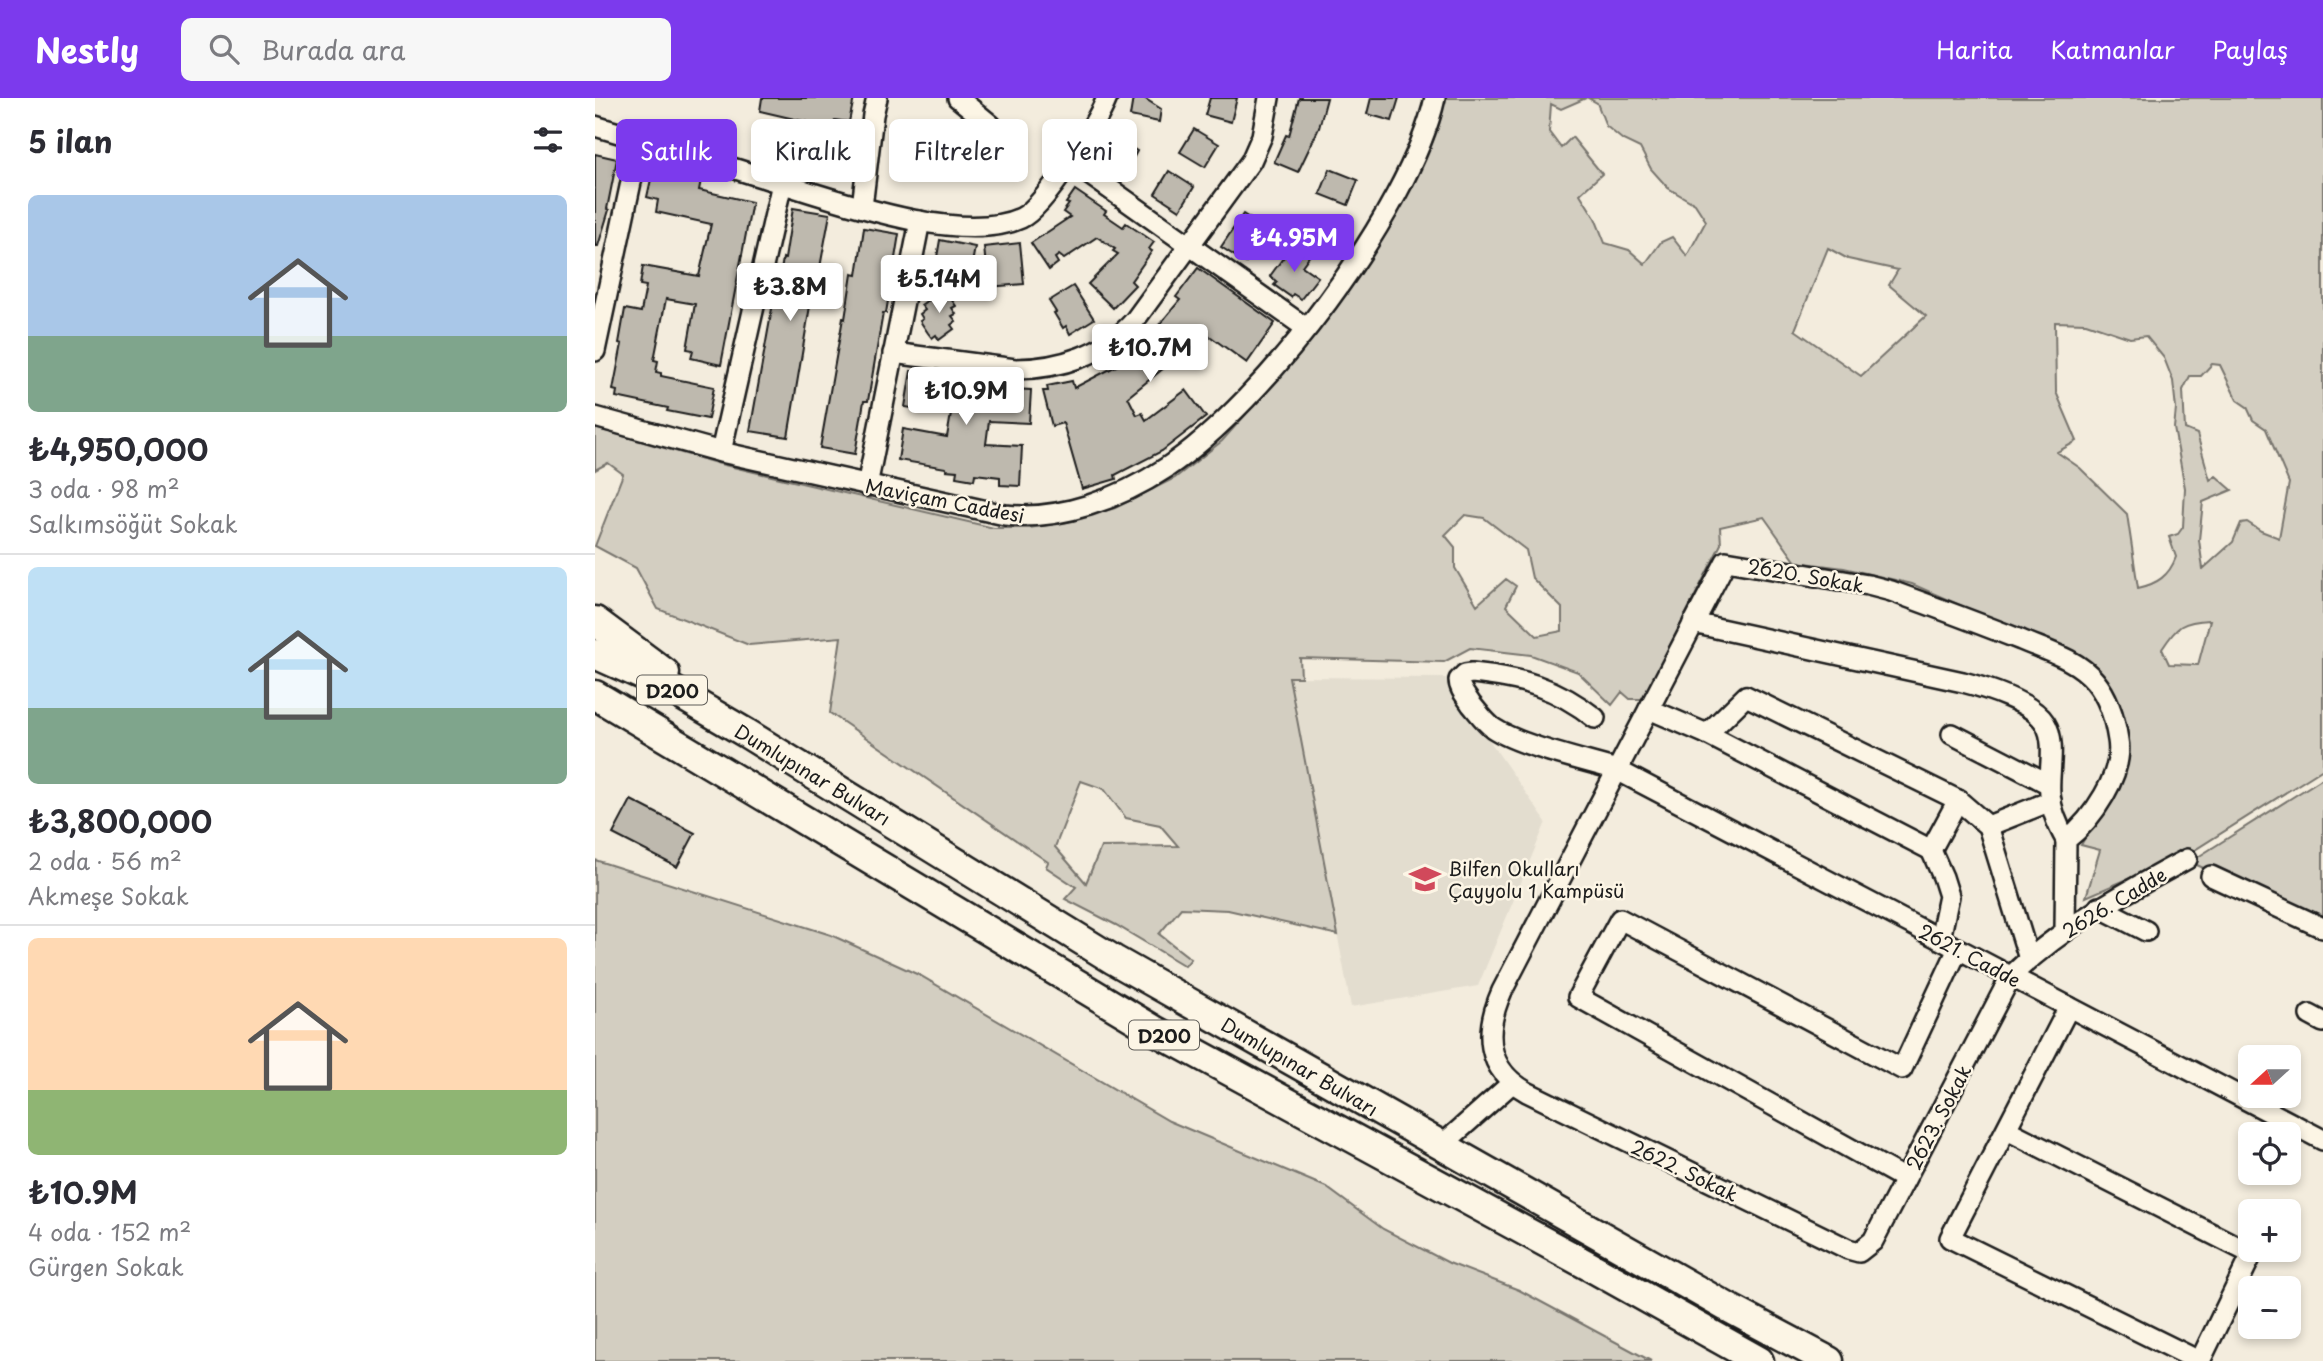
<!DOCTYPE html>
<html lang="tr">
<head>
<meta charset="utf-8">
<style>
	body { margin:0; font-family:"Playpen Sans",sans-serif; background:#f7f7f7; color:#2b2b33; height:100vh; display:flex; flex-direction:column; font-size:26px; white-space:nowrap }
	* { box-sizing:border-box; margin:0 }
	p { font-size:23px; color:#7c7c81 }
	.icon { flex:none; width:38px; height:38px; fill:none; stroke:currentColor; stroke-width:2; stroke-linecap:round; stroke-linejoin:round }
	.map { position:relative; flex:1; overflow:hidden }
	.side { display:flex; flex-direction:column; background:#fff; width:595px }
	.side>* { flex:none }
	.guide { position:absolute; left:21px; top:21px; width:665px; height:63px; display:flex; gap:14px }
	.needle { width:46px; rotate:249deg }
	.buttons { position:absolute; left:1643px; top:947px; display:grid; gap:14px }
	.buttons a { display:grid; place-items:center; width:63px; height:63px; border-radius:10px; background:#fff; box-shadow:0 4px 10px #0003; font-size:35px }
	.price { position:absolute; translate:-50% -60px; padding:0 16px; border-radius:7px; background:#fff; color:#222; font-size:23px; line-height:46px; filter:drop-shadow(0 2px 4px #0008) }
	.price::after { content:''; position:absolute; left:50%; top:42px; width:21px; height:16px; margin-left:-10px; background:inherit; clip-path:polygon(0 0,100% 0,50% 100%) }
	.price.active { background:#7c3aed; color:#fff }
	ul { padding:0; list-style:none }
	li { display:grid; align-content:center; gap:14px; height:371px; padding:0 28px }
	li+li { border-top:2px solid #e1e1e2 }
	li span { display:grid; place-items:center; height:217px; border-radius:10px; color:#555 }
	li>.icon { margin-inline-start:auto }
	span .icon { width:126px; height:126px; fill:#fffc; stroke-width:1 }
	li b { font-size:30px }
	h2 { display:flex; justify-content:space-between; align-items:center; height:84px; padding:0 28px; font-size:30px }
	.chip { padding:0 24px; border-radius:10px; background:#fff; box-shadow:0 4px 10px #0003; font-size:24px; line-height:63px }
	.chip.active { background:#7c3aed; color:#fff }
	header { display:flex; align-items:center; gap:42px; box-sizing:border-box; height:98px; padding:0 35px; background:#7c3aed; color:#fff }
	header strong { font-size:33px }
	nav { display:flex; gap:38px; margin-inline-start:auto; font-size:24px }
	.search { width:490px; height:63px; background:#f7f7f7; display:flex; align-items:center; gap:18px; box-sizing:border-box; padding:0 24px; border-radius:10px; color:#7c7c81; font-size:26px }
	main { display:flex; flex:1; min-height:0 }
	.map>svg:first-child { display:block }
	.built { fill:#e3ddcf }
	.green { fill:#d3cec1; stroke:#78756e; stroke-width:2; fill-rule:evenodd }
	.building { fill:#beb9ae; stroke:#1c1c1c; stroke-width:2 }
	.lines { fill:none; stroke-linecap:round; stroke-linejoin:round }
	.minor-casing { stroke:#1c1c1c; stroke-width:24 }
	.highway-casing { stroke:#1c1c1c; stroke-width:33 }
	.minor { stroke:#fcf5e5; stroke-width:19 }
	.highway { stroke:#fcf5e5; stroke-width:28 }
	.labels { text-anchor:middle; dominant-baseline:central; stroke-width:5; stroke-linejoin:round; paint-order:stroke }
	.shield { fill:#fcf5e5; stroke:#5f5d58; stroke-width:2 }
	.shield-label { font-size:18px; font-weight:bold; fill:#1c1c1c }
	.street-label { font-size:19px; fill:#1c1c1c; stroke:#fcf5e5 }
	.poi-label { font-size:19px; fill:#1c1c1c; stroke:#fcf5e5; text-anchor:start }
</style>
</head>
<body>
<header>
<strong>Nestly</strong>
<div class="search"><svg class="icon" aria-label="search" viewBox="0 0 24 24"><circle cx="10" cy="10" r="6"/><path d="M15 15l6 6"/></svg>Burada ara</div>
<nav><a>Harita</a><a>Katmanlar</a><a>Paylaş</a></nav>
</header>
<main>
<section class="side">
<h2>5 ilan<svg class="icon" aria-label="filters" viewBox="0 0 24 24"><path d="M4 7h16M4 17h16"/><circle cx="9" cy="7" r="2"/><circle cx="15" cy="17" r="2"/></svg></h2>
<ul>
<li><span style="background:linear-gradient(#a9c7e8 65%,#7fa58c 0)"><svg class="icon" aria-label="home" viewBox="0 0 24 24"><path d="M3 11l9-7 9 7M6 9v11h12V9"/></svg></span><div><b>₺4,950,000</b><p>3 oda · 98 m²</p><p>Salkımsöğüt Sokak</p></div></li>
<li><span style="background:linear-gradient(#bfe0f5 65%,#7fa58c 0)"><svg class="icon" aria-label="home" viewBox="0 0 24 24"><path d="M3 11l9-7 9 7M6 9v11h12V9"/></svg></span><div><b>₺3,800,000</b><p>2 oda · 56 m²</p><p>Akmeşe Sokak</p></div></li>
<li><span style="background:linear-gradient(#ffd9b3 70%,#8fb573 0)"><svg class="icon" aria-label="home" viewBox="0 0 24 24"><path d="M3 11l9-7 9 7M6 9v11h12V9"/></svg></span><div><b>₺10.9M</b><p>4 oda · 152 m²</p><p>Gürgen Sokak</p></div></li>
</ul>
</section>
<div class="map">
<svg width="1728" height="1263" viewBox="0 0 1728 1263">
	<rect width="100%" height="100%" fill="#f3ecdd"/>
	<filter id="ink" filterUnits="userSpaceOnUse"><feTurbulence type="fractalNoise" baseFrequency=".0143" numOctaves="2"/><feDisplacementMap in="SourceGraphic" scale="14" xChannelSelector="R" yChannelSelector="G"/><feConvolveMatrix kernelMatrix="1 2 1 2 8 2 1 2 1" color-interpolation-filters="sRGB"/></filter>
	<g filter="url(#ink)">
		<!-- built -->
		<path class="built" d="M694 579 851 580 951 724 883 888 756 909Z"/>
		<!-- green -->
		<g class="green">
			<path d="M846 0H991L966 11 956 6 954 34 966 50 977 39 1007 76 985 96 1000 120 1010 145 1034 152 1050 166 1066 144 1077 139 1092 158 1111 123 1100 106 1073 90 1056 71 1045 50 1028 42 1011 28 1002 5 993 0H1728V671L1598 753 1491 799 1505 752 1486 747 1532 665V643L1520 598 1463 550 1317 486 1249 470 1201 464 1169 419 1125 429 1126 446 1048 601H1035L1027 594 1017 607 983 574 936 557 875 550 849 564 705 560 706 579H694L743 837 633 812 586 810 564 836 596 861 590 868 521 827 470 801 481 789 451 769 453 764 235 615 246 539 154 547 63 511 41 470 0 448 28 376 13 365 0 372V330L125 366 399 430H434L472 424 520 410 580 380 627 343 703 258 788 135 838 43ZM1233 150 1253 161 1303 172 1294 187 1331 218 1266 278 1200 232ZM1460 224 1491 225 1535 240 1551 238 1569 260 1578 283 1581 311 1579 330 1590 390 1588 429 1583 436 1574 439 1581 459C1574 478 1562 486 1543 490L1532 416 1485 370 1462 354 1482 343 1461 294ZM1617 266 1625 267 1642 302 1652 309 1658 322 1671 331 1694 385 1684 440 1666 433 1652 424 1646 425 1638 444 1608 471 1604 442 1608 404 1637 392 1621 378 1615 382 1602 336 1590 331 1588 292 1595 278H1606ZM870 417 889 420 931 452 937 480 967 510V533L942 538 911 508 921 488 911 481 882 507 860 470V449L850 437ZM1615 522 1603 567 1574 566 1567 551C1582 528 1587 523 1615 522ZM486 683 509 691 531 720 565 727 583 748 506 749 491 785 460 749Z"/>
			<path d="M1728 680V823L1595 764Z"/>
			<path d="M0 762 236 837 326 878 574 1023 731 1089 788 1131 854 1165 924 1192 1056 1263H0Z"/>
		</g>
		<!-- building -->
		<g class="building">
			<path d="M167 0H259L254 24 240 22 238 30 165 13Z"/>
			<path d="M538 0H549L566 11 564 24 535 18Z"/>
			<path d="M615 0H642L636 24 610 17Z"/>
			<path d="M704 0H732L724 30 703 74 679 64 691 37 694 38Z"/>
			<path d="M776 0H804L797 23 772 16Z"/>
			<path d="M599 31 624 46 610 69 585 54Z"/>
			<path d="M517 37 542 53 531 74 505 60Z"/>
			<path d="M0 56 22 61 12 111 14 112 3 148H0Z"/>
			<path d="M59 68 107 77 104 92 157 104 126 267 96 260 98 252 92 251 100 206 71 201 59 262 63 263 61 274 66 275V278L119 289 113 321 72 313 73 310 21 299 22 293 18 292 27 246 24 245 30 211 46 214 51 188 45 187 48 168 104 178 116 126 61 114 63 102 52 99Z"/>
			<path d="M735 71 763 82 753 107 725 96Z"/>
			<path d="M574 73 599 89 585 112 560 96Z"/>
			<path d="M480 92 511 113 509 116 528 129 531 125 559 144 554 151 557 153 536 183 540 187 518 210 493 186 523 156 518 153 520 151 502 139 469 161 464 157 460 160 463 165 454 172 436 145 475 119 468 114 474 106 471 105Z"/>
			<path d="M198 110 235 116 220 196H217L193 339 155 333 178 205 181 206 188 160 190 161Z"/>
			<path d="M648 116 673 132 651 165 626 149Z"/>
			<path d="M269 130 304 136 291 215H288L273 303H269L260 356 225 350 248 220 250 221 257 176 262 177Z"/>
			<path d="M345 142 380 149 373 188 338 182Z"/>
			<path d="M425 145 429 186 393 189 389 149Z"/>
			<path d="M703 148 715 157 707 168 723 179 706 201 698 196 696 199 679 187 682 184 675 178 691 156 695 158Z"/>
			<path d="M603 170 680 225 652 265 605 231 580 261 533 299 542 317 547 315 551 322 591 292 611 319 567 353 520 377 521 381 487 391 468 325 457 328 448 293H453L452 288 477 283 479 290 525 266 523 264 554 239 585 202 581 199Z"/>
			<path d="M478 188 499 221 475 236 471 228 468 230 459 215 461 214 454 203Z"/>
			<path d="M349 191 361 208 357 210 361 216 357 218 361 223 356 227 359 231 344 242 341 237 337 240 333 235 325 223 328 221 325 216 330 212 326 207Z"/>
			<path d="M316 273 400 288 399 290 436 292 434 325 394 323 391 346 427 348 425 388 405 387V379L380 376 379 382 361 379 362 373 351 372V370L303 362 308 331 352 339 356 316 310 309Z"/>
			<path d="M36 702 100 735 82 769 18 736Z"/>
		</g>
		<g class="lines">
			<defs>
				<g id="minor">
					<path d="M363 0 396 27"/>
					<path d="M0 28C54 44 109 61 163 78 228 97 362 149 426 120 449 110 502 25 512 0"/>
					<path d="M474 62 711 230"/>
					<path d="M267 109 278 17 282 0"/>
					<path d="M0 253 45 42"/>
					<path d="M298 255 420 271C464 271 511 256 540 222L656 63 667 38 674 0"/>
					<path d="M0 319 126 354 410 417C465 423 526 400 571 370 669 305 814 115 840 0"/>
					<path d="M126 354 187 85"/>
					<path d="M272 388 325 123"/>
					<path d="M1098 525 1368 584C1391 590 1437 604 1450 625 1462 644 1453 674 1455 696 1456 712 1463 728 1471 742"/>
					<path d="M1054 611 1112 636 1151 598 1363 702 1393 728 1434 861"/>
					<path d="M1000 620C961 589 926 580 877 575L870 576 864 582C864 591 871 598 876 606 883 614 889 623 898 630 925 648 989 662 1022 672L1728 1042"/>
					<path d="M1112 636 1336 752 1363 702"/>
					<path d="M1357 636 1454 686"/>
					<path d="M1393 728 1456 703"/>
					<path d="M1336 752 1348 779 1354 798 1345 841"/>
					<path d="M1616 778 1728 830"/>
					<path d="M1504 809 1551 833"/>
					<path d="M1470 832 1471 742C1497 722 1529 676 1523 642 1520 622 1514 600 1500 583 1482 561 1452 553 1426 542 1383 525 1340 509 1296 493L1273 487 1131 463 907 893C889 933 890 971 932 994L1253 1151 1264 1154 1278 1143 1416 878C1469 827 1528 796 1592 761"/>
					<path d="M1474 909 1355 1140 1604 1263"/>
					<path d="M1715 917 1728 924"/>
					<path d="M1412 1032 1657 1156 1605 1263"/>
					<path d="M846 1048 917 985"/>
					<path d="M1310 1081 983 899 1025 821 1307 971 1363 851"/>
				</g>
				<g id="highway">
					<path d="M0 523 70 575"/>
					<path d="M0 556 69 587 151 635 519 862 1132 1209 1234 1263"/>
					<path d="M0 597 559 932 996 1169 1164 1263"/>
				</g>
			</defs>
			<!-- minor casing -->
			<use href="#minor" class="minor-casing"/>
			<!-- highway casing -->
			<use href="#highway" class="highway-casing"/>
			<!-- minor -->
			<use href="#minor" class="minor"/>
			<!-- highway -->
			<use href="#highway" class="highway"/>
		</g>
	</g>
	<!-- icons -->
	<defs>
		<symbol id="school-bare" viewBox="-9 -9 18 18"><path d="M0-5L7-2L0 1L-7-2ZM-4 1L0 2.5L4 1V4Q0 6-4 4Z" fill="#d1495b" stroke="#fcf5e5" stroke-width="2.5" paint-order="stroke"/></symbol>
	</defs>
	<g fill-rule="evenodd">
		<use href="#school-bare" x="808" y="759" width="44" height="44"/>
	</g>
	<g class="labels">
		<!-- shield labels -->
		<g class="shield">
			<rect x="42" y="577.5" width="70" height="29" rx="5"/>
			<rect x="534" y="922.5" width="70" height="29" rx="5"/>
		</g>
		<g class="shield-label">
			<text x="77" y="592">D200</text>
			<text x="569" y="937">D200</text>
		</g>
		<!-- street labels -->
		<g class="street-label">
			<text transform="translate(350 402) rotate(11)">Maviçam Caddesi</text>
			<text transform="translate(1211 477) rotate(10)">2620. Sokak</text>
			<text transform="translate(218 676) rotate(31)">Dumlupınar Bulvarı</text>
			<text transform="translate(1519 804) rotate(-31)">2626. Cadde</text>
			<text transform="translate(1375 857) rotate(28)">2621. Cadde</text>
			<text transform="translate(705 968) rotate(30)">Dumlupınar Bulvarı</text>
			<text transform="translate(1343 1019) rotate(-62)">2623. Sokak</text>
			<text transform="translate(1090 1072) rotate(26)">2622. Sokak</text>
		</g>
		<!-- poi labels -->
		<g class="poi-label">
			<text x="853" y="770">Bilfen Okulları<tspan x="853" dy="22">Çayyolu 1 Kampüsü</tspan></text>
		</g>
	</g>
</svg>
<div class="buttons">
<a><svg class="needle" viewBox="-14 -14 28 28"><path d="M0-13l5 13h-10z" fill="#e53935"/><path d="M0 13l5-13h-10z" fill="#7c7c81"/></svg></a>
<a><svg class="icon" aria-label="locate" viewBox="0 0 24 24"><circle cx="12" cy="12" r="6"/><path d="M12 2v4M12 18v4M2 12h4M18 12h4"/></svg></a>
<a>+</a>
<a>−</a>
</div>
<b class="price active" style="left:699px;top:176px">₺4.95M</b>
<b class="price" style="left:344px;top:217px">₺5.14M</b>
<b class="price" style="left:195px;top:225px">₺3.8M</b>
<b class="price" style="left:555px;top:286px">₺10.7M</b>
<b class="price" style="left:371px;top:329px">₺10.9M</b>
<div class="guide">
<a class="chip active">Satılık</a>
<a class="chip">Kiralık</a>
<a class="chip">Filtreler</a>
<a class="chip">Yeni</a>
</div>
</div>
</main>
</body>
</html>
